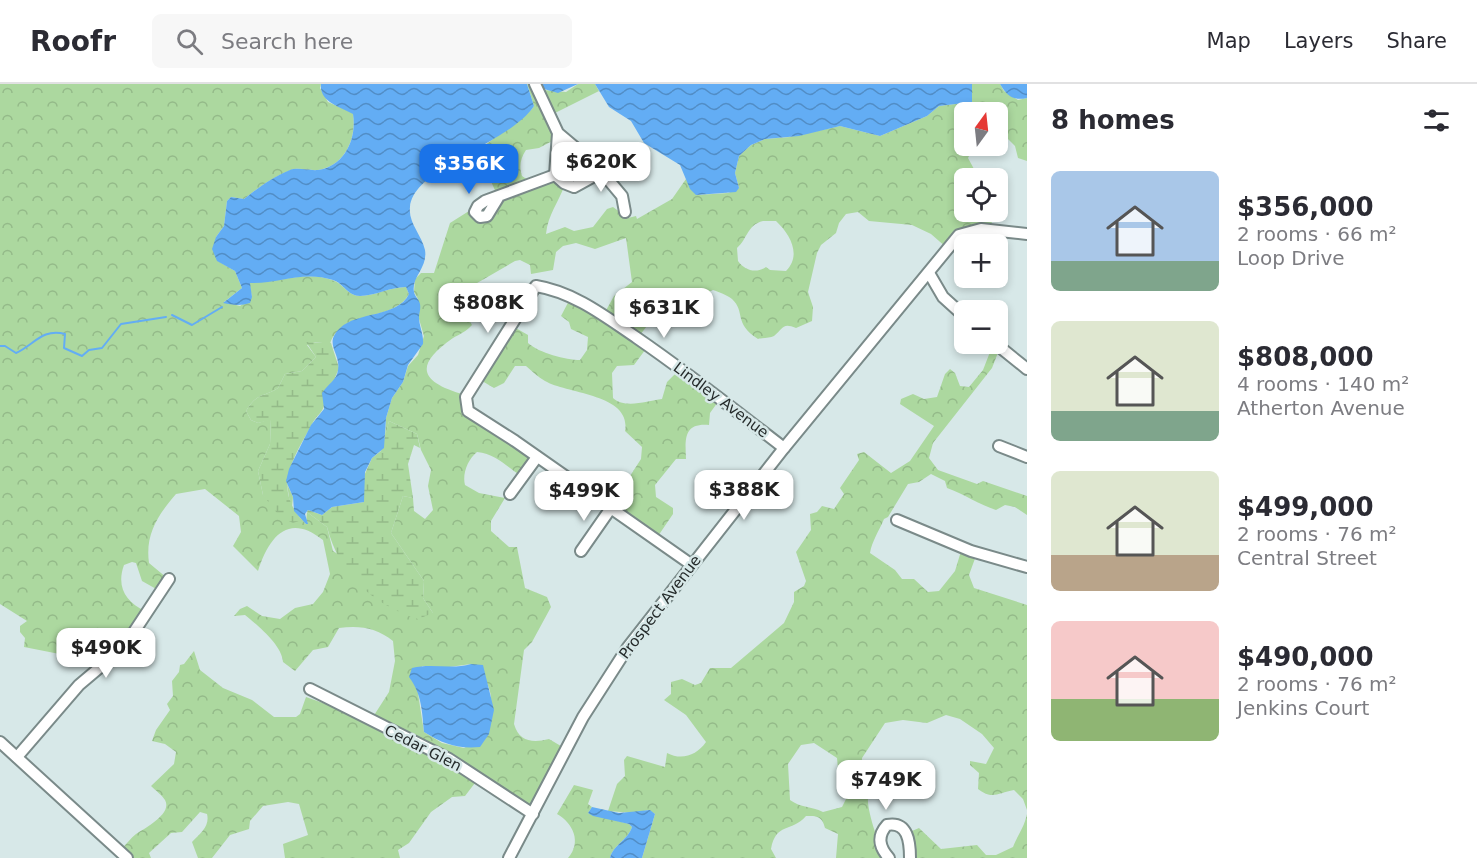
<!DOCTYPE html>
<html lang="en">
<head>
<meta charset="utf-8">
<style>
	body { margin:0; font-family:"DejaVu Sans",sans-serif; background:#f7f7f7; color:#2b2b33; height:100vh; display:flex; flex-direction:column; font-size:22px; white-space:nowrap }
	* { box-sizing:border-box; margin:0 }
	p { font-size:20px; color:#7c7c81 }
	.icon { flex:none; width:33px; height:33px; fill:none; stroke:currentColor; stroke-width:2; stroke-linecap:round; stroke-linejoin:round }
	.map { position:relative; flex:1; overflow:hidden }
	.details { display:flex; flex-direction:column; background:#fff; width:450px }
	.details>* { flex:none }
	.needle { width:39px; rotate:15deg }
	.buttons { position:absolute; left:954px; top:18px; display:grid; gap:12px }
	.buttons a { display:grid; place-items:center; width:54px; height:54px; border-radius:9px; background:#fff; box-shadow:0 3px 9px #0003; font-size:30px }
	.price { position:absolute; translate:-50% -51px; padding:0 14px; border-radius:12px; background:#fff; color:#222; font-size:20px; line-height:39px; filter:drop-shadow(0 2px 3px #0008) }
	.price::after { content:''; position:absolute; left:50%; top:36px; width:18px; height:14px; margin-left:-9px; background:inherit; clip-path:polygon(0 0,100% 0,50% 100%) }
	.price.selected { background:#1a73e8; color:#fff }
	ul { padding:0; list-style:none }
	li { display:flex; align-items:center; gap:18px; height:150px; padding:0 24px }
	li span { display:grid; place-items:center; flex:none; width:168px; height:120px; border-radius:9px; color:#555 }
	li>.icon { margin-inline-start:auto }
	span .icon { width:72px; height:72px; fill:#fffc; stroke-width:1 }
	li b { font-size:26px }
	h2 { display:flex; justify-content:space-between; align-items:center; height:72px; padding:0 24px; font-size:26px }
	header { display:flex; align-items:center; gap:36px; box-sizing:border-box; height:84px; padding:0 30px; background:#fff; border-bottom:2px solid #e1e1e2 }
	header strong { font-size:28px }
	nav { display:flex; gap:33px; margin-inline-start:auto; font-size:21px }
	.search { width:420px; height:54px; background:#f7f7f7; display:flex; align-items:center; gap:15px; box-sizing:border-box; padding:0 21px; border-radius:9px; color:#7c7c81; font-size:22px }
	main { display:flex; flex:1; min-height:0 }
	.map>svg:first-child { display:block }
	.forest { fill:url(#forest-crowns); fill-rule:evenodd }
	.wetland { fill:url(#wetland-marsh) }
	.water { fill:url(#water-waves) }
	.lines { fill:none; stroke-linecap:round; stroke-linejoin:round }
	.stream { stroke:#63adf4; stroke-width:2 }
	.minor-casing { stroke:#7a8a89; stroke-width:14 }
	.minor { stroke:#fff; stroke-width:10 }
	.labels { text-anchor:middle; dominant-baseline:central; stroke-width:5; stroke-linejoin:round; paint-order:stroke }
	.street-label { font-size:15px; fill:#252b2b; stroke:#d7e8e8 }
</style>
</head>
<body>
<header>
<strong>Roofr</strong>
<div class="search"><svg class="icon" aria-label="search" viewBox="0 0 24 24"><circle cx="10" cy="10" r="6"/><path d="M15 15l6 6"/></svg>Search here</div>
<nav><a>Map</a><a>Layers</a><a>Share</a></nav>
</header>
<main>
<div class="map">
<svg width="1027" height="774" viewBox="0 0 1027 774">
	<defs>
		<pattern id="forest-crowns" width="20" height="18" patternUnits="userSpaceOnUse" patternTransform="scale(1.5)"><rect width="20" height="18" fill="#acd89f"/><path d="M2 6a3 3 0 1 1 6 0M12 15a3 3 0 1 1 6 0" fill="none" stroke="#94ba89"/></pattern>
		<pattern id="wetland-marsh" width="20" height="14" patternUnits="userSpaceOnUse" patternTransform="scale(1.5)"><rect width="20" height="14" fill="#acd89f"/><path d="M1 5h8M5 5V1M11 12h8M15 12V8" fill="none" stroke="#94ba89"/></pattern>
		<pattern id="water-waves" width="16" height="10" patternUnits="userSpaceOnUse" patternTransform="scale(1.5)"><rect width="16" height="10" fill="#63adf4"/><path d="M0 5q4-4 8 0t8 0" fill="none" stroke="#518dc6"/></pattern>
	</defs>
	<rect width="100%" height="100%" fill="#d7e8e8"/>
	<!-- forest -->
	<g class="forest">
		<path d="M0 0H321L320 4 328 18 353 29C357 54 345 82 318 86 310 87 298 83 291 86 270 95 262 101 244 115L231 113 227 117 224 142 216 153 218 177 235 187 242 204 224 218 240 222 252 213 249 198C279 200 302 186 332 196 343 199 348 212 360 212 375 212 390 203 406 203L409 210C393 239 342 224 330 260L315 258 307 261 316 273 302 287 285 290 278 304C265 313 257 308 246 327L251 336 258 339 271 335 270 360 258 387 263 411 302 436 290 420 287 400 293 413 292 423 306 440 307 428 327 443 333 467 433 529 423 514 424 497 391 449 403 412 413 414 414 427 425 435 433 426 428 402 431 386 421 366 417 350 389 337 385 355 386 334 392 314 403 298 408 282 418 271 424 252 419 235 418 215 414 208 415 195 421 189H434L450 139 469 127 493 122 498 113 489 93 470 85 467 78 471 67 484 62 531 26 534 22 527 0H541L544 6 566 8 578 0H595L599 7 549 32 558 54 539 64 526 66C520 75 519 83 522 92L537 102 555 92 565 100C559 118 548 130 546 150L565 143 574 147 593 143 607 125 613 123 628 134 636 132 637 135 672 115 686 95 697 111 728 109 739 104 735 89 739 72 751 61 765 55 790 53 840 42 880 52 927 32 939 22 972 18V0H1000L1004 7 1018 16 1027 14V77L1018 74 1015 62 1007 54H998V28H964V62H974L968 74 974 85 973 94H964V128H993L991 144H980L947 164 931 150 912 141 869 137 858 128 846 130 839 139 836 149 821 161 817 169 808 208 813 223 812 237 796 244C782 238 783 245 774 252 770 254 762 254 758 255 733 239 746 228 732 215 727 211 719 208 713 206L688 217 663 216 653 225 650 238 640 251 648 262 634 281 617 282 612 289 613 314C625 325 647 317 662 315L667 298 680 285 720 315 710 329 709 341C684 339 685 354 686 375H676L655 401 656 413 673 424V430L656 455 612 420 641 375 642 363 625 347C632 310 567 310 545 297 538 293 532 287 526 282H515L504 299 494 304 477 294 514 243 528 251V259C539 269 566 276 580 276L587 266 588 253 571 245 569 238 561 232 571 213 604 230 614 212 632 198 626 154 595 165 576 159 563 162 556 168 553 186 531 190 530 181 520 176 515 177 465 206C455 217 466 230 472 241 467 247 460 250 453 254 413 282 420 298 465 311L468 327 535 371 521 392C506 382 496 370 477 368 468 375 462 390 465 401L479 409 505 414 491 437V447L509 463H517L525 504 547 513 551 523 532 558 524 566 514 640C519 658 533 659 549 655L566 665 534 726 478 695 465 712 452 713 431 728 409 759 398 766 400 774H285L283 760 308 751 299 720 288 718 263 722 250 737 249 745 230 751 212 774H198L192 758C201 749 210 742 207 730L200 728 182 748 171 749 149 769 151 774H128L122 765C126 760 131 754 136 750 143 745 173 730 165 716 162 711 155 706 151 702L174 680 176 668 165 660 152 657 156 646 170 626 167 620 173 612 172 597 179 588 180 581 184 580 194 567 200 586 223 604 252 616 274 633H296L300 630 306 613 371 636 389 608 395 577 393 557C377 544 360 541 339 544L328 563 313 566 295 587 283 578C282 561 258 542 245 531L234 532 240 525 247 522 262 532 280 535 295 524 313 520 323 508 330 490 323 456C288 428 269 453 258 487L233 462 241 448 239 432 205 405 176 410C158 431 145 450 149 479L167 494 158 506 142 497 136 479 132 478 124 481C116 503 126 518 145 527L135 548 100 578 24 563 25 554 20 548V542L27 537 0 520ZM763 137H776C790 150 802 171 786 187L770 186 766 183C756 190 744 186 738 177L737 164C748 154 747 141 763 137ZM471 580C498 605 491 616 489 650L464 664 442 659 424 648 417 603 422 582 442 584Z"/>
		<path d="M982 260H993L999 266 992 284 933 359 929 374 938 386 977 400 983 397 1027 412V431L1015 423 1005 421 996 426C980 421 964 410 947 404L945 397 931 390 919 398 908 400 888 433 884 435C879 447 872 457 870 469L895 486 902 495H914L928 508 939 507 955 487 962 464 977 469 969 491 974 504 1027 521V726L1023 715 1014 706C998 709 992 716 978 705L979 689 970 681V677L986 680 994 664 982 650 960 635 946 631 927 639 903 636 885 639 862 674 863 693 878 698 876 710 868 715C867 726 879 763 886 774H836L838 750 825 744C822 732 817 732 806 732 791 749 776 738 771 765L776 774H642L655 730 649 726 633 729 608 727 617 700 625 692 624 676 627 672 665 683 667 669C682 677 697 671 706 658L686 631 664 616 671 610V598L682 595 695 601 701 599 710 584H731L784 539 794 518V508L804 502 806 497 796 468 811 446 810 430 817 428 822 422 834 425 844 410 840 404 859 376 857 370 864 368 891 389 910 377 934 342 900 320 901 315 913 310 924 315 937 313 945 290 950 285 955 289 960 302 969 303 983 286 990 268ZM814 659 837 674 839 696 846 703 847 713 842 723 823 728C811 722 801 724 790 716L788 680 801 661Z"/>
		<path d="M574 701 593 706 588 720 592 723 588 729 629 740 632 743C628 756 613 761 610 774H568C582 758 573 739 557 730Z"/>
		<path d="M1027 730V774H913L910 756 912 747 919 744 941 765 977 761 986 771H996L1013 763C1018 750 1024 744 1027 730Z"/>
	</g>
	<!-- wetland -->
	<g class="wetland">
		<path d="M306 258 331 259 339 284 334 296 323 309C327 330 319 326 311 342 293 375 273 403 302 436L293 439 280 433 263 411 258 387 270 360 271 336 258 339 251 336 246 327C257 308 265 313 278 304L285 290 302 287 316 273Z"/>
		<path d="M389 337 417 350 420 364 414 361 408 380 413 414 403 412 391 449 424 497 423 514 433 529 418 535C373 521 339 490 327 443L307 428 308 426 322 431 332 423 364 418V392L372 374 381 367Z"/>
	</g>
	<!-- water -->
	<g class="water">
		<path d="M321 0H527L534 22C509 60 414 83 410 123 408 139 422 151 425 166 428 184 411 193 414 208 415 213 419 215 420 220 421 225 419 229 419 233 419 242 424 251 423 260L408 281 403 298 392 314 386 334 384 364 372 374 365 388 364 418 332 423 322 431 308 426 305 430 308 440H306L294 427 293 413 286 397 289 385 311 341 324 325 322 309C327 301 337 296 338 286 341 269 323 260 340 244 358 227 397 234 409 210L406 203C390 203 375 212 360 212 348 212 343 199 333 196 303 186 278 200 250 199L252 213 250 219C241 222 232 221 223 219L242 204 235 187 217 177 212 165 216 153 224 142 227 117 231 113 244 115C262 101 270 95 290 86 298 83 310 87 318 86 345 82 357 54 353 30 340 23 319 18 321 0Z"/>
		<path d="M541 0H578L558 9 544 5Z"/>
		<path d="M595 0H972V18L939 22 927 32 880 52 840 42 799 52 765 55 751 61 739 72 735 89 739 104 736 108 696 111 690 105 680 81 644 59 631 37 609 23Z"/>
		<path d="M1000 0H1027V14C1013 17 1007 12 1000 0Z"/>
		<path d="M471 580 483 581 494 626 489 650 480 663C458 665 443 660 424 648 422 628 422 610 409 593L412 584C432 579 452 586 471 580Z"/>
		<path d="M592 723 619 729 650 726 655 730 642 774H610C613 761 628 756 632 743L629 740 593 732 588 729Z"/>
	</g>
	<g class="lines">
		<!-- stream -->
		<g class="stream">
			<path d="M172 231 192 241 222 223"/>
			<path d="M0 262H5L16 269C34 261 42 244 65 250L64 264 82 272 89 266 102 264 121 240 166 233"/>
		</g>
		<defs>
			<g id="minor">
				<path d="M535 0 558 49 596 81 594 92 574 103 564 99 555 91 558 49"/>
				<path d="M596 81 622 112 625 128"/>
				<path d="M498 114 487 132 480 133 475 128 478 122 485 117 555 91"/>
				<path d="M929 189 943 213 964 232"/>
				<path d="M996 260 1027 285"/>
				<path d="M999 362 1027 373"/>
				<path d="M510 410 537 373"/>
				<path d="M897 436 971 467 1027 483"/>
				<path d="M581 467 611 424"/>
				<path d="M692 481 515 357 468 327 466 313 534 205 536 202C574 208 606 233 637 254 688 289 736 327 784 364"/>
				<path d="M310 605 449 675 533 730"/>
				<path d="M0 658 127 774"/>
				<path d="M17 673 79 601 124 563 169 495"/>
				<path d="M509 774 583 633 628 563 784 364 959 151 981 145 1027 150"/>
				<path d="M889 774C879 763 877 752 887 741 908 737 910 758 910 774"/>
			</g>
		</defs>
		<!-- minor casing -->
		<use href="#minor" class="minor-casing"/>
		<!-- minor -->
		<use href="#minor" class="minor"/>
	</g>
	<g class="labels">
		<!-- street labels -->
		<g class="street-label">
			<text transform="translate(721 316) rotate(37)">Lindley Avenue</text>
			<text transform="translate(660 523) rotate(-53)">Prospect Avenue</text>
			<text transform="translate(423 664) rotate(27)">Cedar Glen</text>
		</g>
	</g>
</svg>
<div class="buttons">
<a><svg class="needle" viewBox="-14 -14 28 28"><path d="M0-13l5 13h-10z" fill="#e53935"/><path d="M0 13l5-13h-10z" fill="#7c7c81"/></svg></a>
<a><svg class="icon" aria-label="locate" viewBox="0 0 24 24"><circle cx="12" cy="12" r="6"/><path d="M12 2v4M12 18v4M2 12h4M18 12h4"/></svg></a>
<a>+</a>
<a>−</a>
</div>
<b class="price" style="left:601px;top:109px">$620K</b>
<b class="price selected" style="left:469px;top:111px">$356K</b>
<b class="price" style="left:488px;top:250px">$808K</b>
<b class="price" style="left:664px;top:255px">$631K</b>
<b class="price" style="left:744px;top:437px">$388K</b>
<b class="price" style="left:584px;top:438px">$499K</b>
<b class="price" style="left:106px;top:595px">$490K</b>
<b class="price" style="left:886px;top:727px">$749K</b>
</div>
<section class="details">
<h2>8 homes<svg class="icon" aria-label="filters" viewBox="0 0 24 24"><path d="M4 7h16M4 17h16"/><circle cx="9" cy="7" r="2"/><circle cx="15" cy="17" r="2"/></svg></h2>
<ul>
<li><span style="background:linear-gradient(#a9c7e8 75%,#7fa58c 0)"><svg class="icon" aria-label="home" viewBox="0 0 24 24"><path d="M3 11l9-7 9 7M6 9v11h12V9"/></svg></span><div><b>$356,000</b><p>2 rooms · 66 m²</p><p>Loop Drive</p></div></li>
<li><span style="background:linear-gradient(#dfe7d0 75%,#7fa58c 0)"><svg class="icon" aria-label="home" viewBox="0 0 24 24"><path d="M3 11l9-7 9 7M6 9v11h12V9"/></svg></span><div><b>$808,000</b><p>4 rooms · 140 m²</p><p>Atherton Avenue</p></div></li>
<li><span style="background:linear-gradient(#dfe7d0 70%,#b9a48a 0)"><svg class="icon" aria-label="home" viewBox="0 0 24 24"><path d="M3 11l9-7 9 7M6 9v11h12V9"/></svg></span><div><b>$499,000</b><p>2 rooms · 76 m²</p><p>Central Street</p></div></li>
<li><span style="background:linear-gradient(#f6c9c9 65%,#8fb573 0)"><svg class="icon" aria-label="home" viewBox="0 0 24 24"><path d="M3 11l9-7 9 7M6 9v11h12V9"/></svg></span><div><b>$490,000</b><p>2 rooms · 76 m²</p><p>Jenkins Court</p></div></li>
</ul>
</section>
</main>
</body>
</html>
